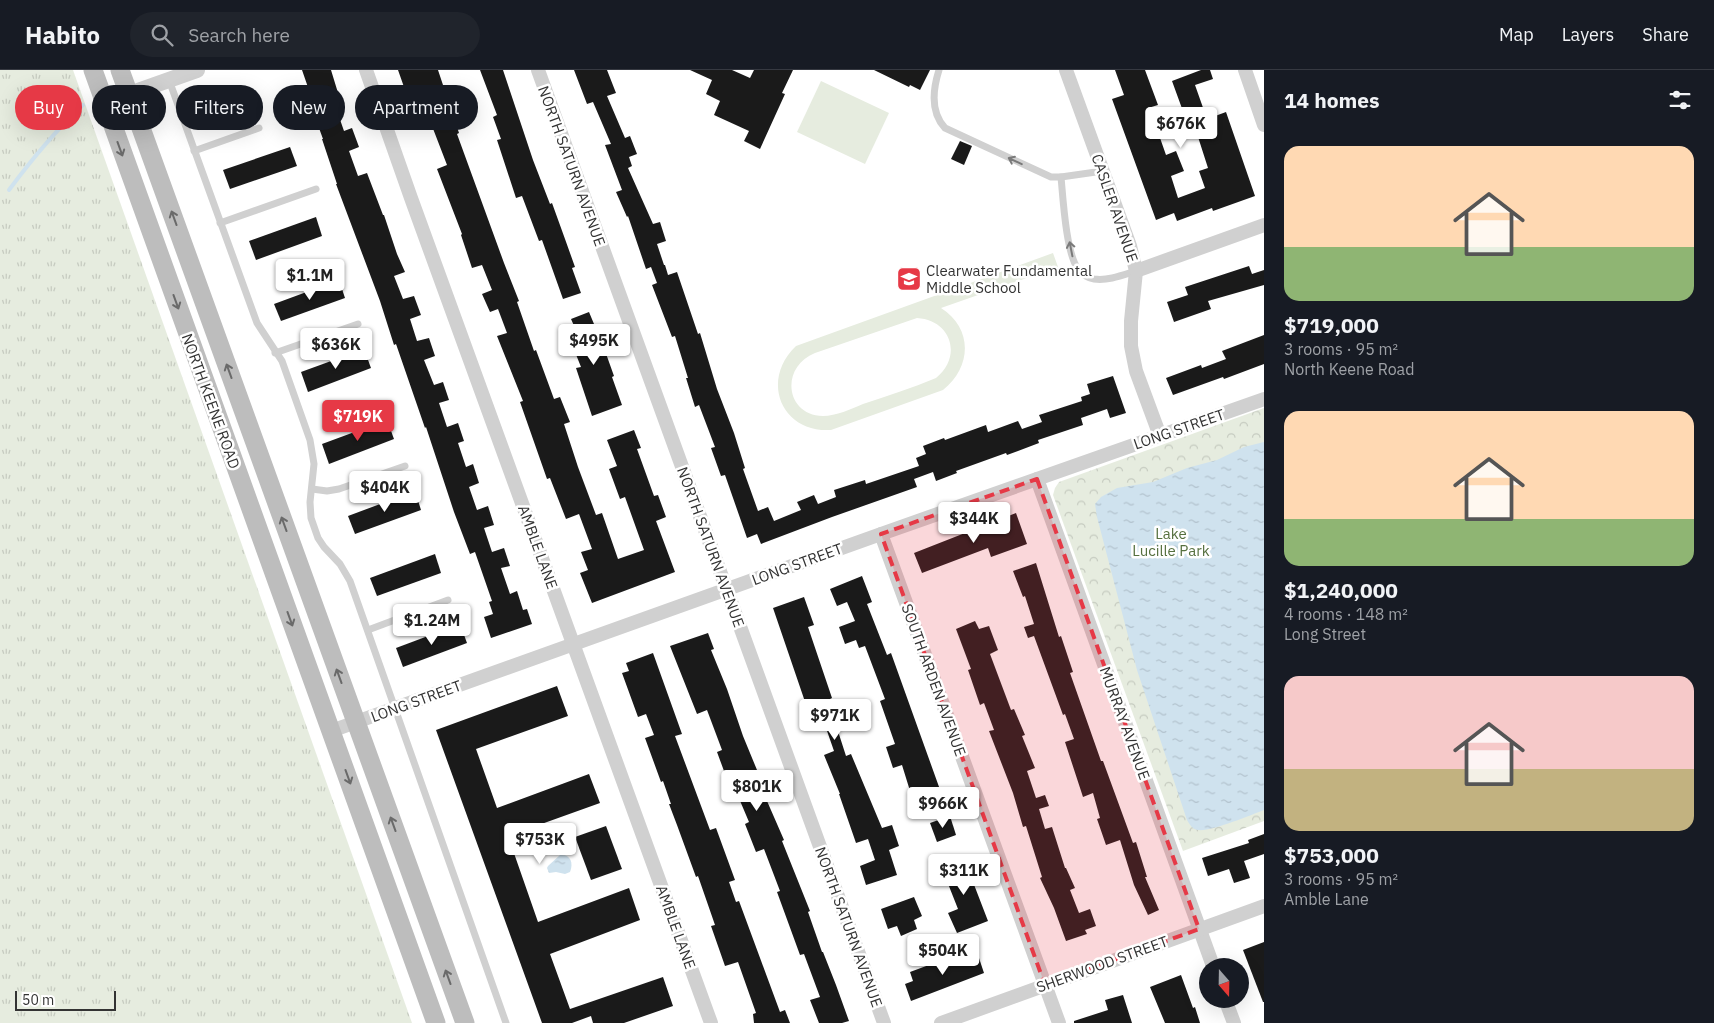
<!DOCTYPE html>
<html lang="en">
<head>
<meta charset="utf-8">
<style>
	body { margin:0; font-family:"IBM Plex Sans",sans-serif; background:#20242c; color:#f1f3f6; height:100vh; display:flex; flex-direction:column; font-size:19px; white-space:nowrap }
	* { box-sizing:border-box; margin:0 }
	p { font-size:16px; color:#9ea1a6 }
	.icon { flex:none; width:28px; height:28px; fill:none; stroke:currentColor; stroke-width:2; stroke-linecap:round; stroke-linejoin:round }
	.map { position:relative; flex:1; overflow:hidden }
	.side { display:flex; flex-direction:column; background:#171b24; width:450px }
	.side>* { flex:none }
	.top-card { position:absolute; left:15px; top:15px; width:475px; height:45px; display:flex; gap:10px }
	.needle { width:32px; rotate:160deg }
	.buttons { position:absolute; left:1199px; top:888px; display:grid; gap:10px }
	.buttons a { display:grid; place-items:center; width:50px; height:50px; border-radius:50%; background:#171b24; box-shadow:0 5px 20px #0002; font-size:25px }
	.scale { position:absolute; left:15px; bottom:12px; width:101px; box-sizing:border-box; padding-left:5px; border:2px solid #333; border-top:0; font-size:14px; line-height:18px; white-space:nowrap; color:#333; -webkit-text-stroke:4px #fff; paint-order:stroke }
	.price { position:absolute; translate:-50% -42px; padding:0 11px; border-radius:5px; background:#fff; color:#222; font-size:16px; line-height:32px; filter:drop-shadow(0 1px 2px #0008) }
	.price::after { content:''; position:absolute; left:50%; top:30px; width:15px; height:11px; margin-left:-8px; background:inherit; clip-path:polygon(0 0,100% 0,50% 100%) }
	.price.on { background:#e63946; color:#fff }
	ul { padding:0; list-style:none }
	li { display:grid; align-content:center; gap:10px; height:265px; padding:0 20px }
	li span { display:grid; place-items:center; height:155px; border-radius:15px; color:#555 }
	li>.icon { margin-inline-start:auto }
	span .icon { width:90px; height:90px; fill:#fffc; stroke-width:1 }
	li b { font-size:21px }
	h2 { display:flex; justify-content:space-between; align-items:center; height:60px; padding:0 20px; font-size:21px }
	.pill { padding:0 18px; border-radius:22px; background:#171b24; box-shadow:0 5px 20px #0002; font-size:18px; line-height:45px }
	.pill.on { background:#e63946; color:#fff }
	header { display:flex; align-items:center; gap:30px; box-sizing:border-box; height:70px; padding:0 25px; background:#171b24; border-bottom:1px solid #363941 }
	header strong { font-size:24px }
	nav { display:flex; gap:28px; margin-inline-start:auto; font-size:18px }
	.search { width:350px; height:45px; background:#20242c; display:flex; align-items:center; gap:12px; box-sizing:border-box; padding:0 18px; border-radius:28px; color:#9ea1a6; font-size:19px }
	main { display:flex; flex:1; min-height:0 }
	.map>svg:first-child { display:block }
	.grass { fill:url(#grass-tufts) }
	.park { fill:url(#park-crowns) }
	.pitch { fill:#e6ecdf; fill-rule:evenodd }
	.water { fill:url(#water-ripples) }
	.lines { fill:none; stroke-linecap:round; stroke-linejoin:round }
	.stream { stroke:#cfe2ee; stroke-width:4 }
	.building { fill:#1a1a1a }
	.service { stroke:#d0d0d0; stroke-width:7 }
	.minor { stroke:#d0d0d0; stroke-width:14 }
	.tertiary { stroke:#d0d0d0; stroke-width:16 }
	.secondary { stroke:#bdbdbd; stroke-width:19 }
	.oneway { stroke:#6a6a6a }
	.oneway2 { stroke:#7a7a7a }
	.marked { fill:#e63946; fill-opacity:0.2; stroke:#e63946; stroke-width:4; stroke-dasharray:10 6; stroke-linejoin:round }
	.labels { text-anchor:middle; dominant-baseline:central; stroke-width:5; stroke-linejoin:round; paint-order:stroke }
	.street-label { font-size:15px; fill:#333; stroke:#fff }
	.poi-label { font-size:15px; fill:#333; stroke:#fff; text-anchor:start }
	.park-label { font-size:15px; fill:#56703f; stroke:#fff }
</style>
</head>
<body>
<header>
<strong>Habito</strong>
<div class="search"><svg class="icon" aria-label="search" viewBox="0 0 24 24"><circle cx="10" cy="10" r="6"/><path d="M15 15l6 6"/></svg>Search here</div>
<nav><a>Map</a><a>Layers</a><a>Share</a></nav>
</header>
<main>
<div class="map">
<svg width="1264" height="953" viewBox="0 0 1264 953">
	<defs>
		<pattern id="grass-tufts" width="24" height="20" patternUnits="userSpaceOnUse" patternTransform="scale(1.25)"><rect width="24" height="20" fill="#e6ecdf"/><path d="M3 7l-1-3M5 7V3M7 7l1-3M15 17l-1-3M17 17v-4M19 17l1-3" fill="none" stroke="#c6cbc0"/></pattern>
		<pattern id="park-crowns" width="20" height="18" patternUnits="userSpaceOnUse" patternTransform="scale(1.25)"><rect width="20" height="18" fill="#e6ecdf"/><path d="M2 6a3 3 0 1 1 6 0M12 15a3 3 0 1 1 6 0" fill="none" stroke="#c6cbc0"/></pattern>
		<pattern id="water-ripples" width="26" height="14" patternUnits="userSpaceOnUse" patternTransform="scale(1.25)"><rect width="26" height="14" fill="#cfe2ee"/><path d="M2 4q2-2 4 0t4 0M15 11q2-2 4 0t4 0" fill="none" stroke="#b2c2cd"/></pattern>
	</defs>
	<rect width="100%" height="100%" fill="#fff"/>
	<!-- grass -->
	<path class="grass" d="M0 0H73L412 953H0Z"/>
	<!-- park -->
	<path class="park" d="M1264 338V751L1183 781 1053 425 1055 418 1059 412Z"/>
	<!-- pitch -->
	<g class="pitch">
		<path d="M821 11 889 43 865 94 797 62Z"/>
		<path d="M1053 183 1058 197 941 238C973 258 972 297 943 320L831 360C781 363 760 310 796 276ZM917 248C951 250 963 286 936 308 912 318 887 326 863 334 851 339 836 346 823 346 785 345 780 297 815 283Z"/>
	</g>
	<!-- water -->
	<g class="water">
		<path d="M1264 372V740C1251 745 1210 762 1198 760 1192 759 1190 755 1187 750L1137 600 1097 447 1095 434 1101 427 1117 418 1153 412 1187 398 1217 390 1244 377Z"/>
		<path d="M560 785C570 784 574 792 570 802L565 804 556 802 549 803 547 798 548 796Z"/>
	</g>
	<g class="lines">
		<!-- stream -->
		<path class="stream" d="M9 120C32 89 55 61 83 35"/>
	</g>
	<!-- building -->
	<g class="building">
		<path d="M302 0H331L342 36 336 38 344 61 352 58 359 77 349 81 358 106 367 103 383 145H384L397 184 405 202 394 206 403 229 414 226 421 245 410 249 417 271 429 268 435 286 424 290 434 315 443 312 449 330 439 333 447 357 458 353 464 371 458 373 466 397 473 394 479 413 469 417 477 440 488 436 494 455 484 458 492 482 504 478 510 496 501 498 510 524 517 521 523 540 527 539 532 554 491 568 484 547 493 544 489 532 492 531 475 482 470 484 454 442 426 357 425 358 396 274 394 275 380 231 336 114H337L322 69H323L308 28 311 26Z"/>
		<path d="M398 0H438L459 63 457 64 504 193 519 231 517 232 534 281 536 280 554 329 560 327 570 352 564 354 578 397 596 445 602 443 618 489 644 480 625 427 620 429 609 399 617 396 607 370 634 360 641 378 637 379 654 426 658 425 666 447 656 451 675 502 592 533 580 503 588 500 581 482 592 479 579 444 566 449 550 408 547 409 520 332 523 331 497 266 507 263 498 239 490 242 482 224 492 220 482 195 472 198 461 165 462 164 437 99 447 95 422 30 410 34Z"/>
		<path d="M480 0H503L533 90 550 134 552 133 565 169 575 197 572 198 581 223 563 229 542 170 539 171 522 126 516 128 497 70 501 69 493 47 497 45Z"/>
		<path d="M574 0H607L616 23 607 26 625 68 630 66 637 84 629 87 632 96 628 98 653 154 660 152 666 171 657 174 664 195H665L668 205 677 202 698 264 700 263 717 319 734 363 745 398 743 399 758 441 768 437 774 451 801 440 797 432 814 425 818 434 836 427 834 420 865 410 866 414 919 396 916 388 926 384 923 376 944 368 945 370 986 355 988 362 1018 351 1022 359 1042 352 1039 345 1082 331 1081 327 1090 324 1087 314 1113 306 1126 343 1110 348 1107 339 1081 348 1083 355 1038 370 1039 373 1007 385 1006 383 956 401 957 403 936 411 933 402 914 409 917 417 832 447 761 474 757 464 747 468 725 405 721 406 711 378 715 377 699 335 695 337 686 308H688L675 266 672 267 652 215 657 213 651 197 646 199 628 146 627 147 616 122 622 120 605 75 611 74 593 32 587 34Z"/>
		<path d="M690 0H732L750 8 754 0H793L782 23 785 24 760 79 744 71 749 61 714 45 720 31 706 24 712 10Z"/>
		<path d="M874 0H930L920 20 910 15 909 17Z"/>
		<path d="M1115 0H1145L1158 35 1148 38 1157 65H1159L1166 85 1176 81 1184 101 1171 106 1178 128 1205 118 1199 101 1208 98 1190 42 1184 44 1172 11 1201 0H1210L1213 9 1195 15 1207 49 1226 42 1255 126 1213 141 1212 138 1177 151 1174 143 1156 150 1112 29 1124 25Z"/>
		<path d="M216 19 221 31 232 27 236 39 204 51 195 27Z"/>
		<path d="M960 71 972 76 964 95 951 89Z"/>
		<path d="M290 77 297 96 230 119 223 100Z"/>
		<path d="M316 147 322 166 256 190 249 171Z"/>
		<path d="M1249 196 1252 204 1264 200V215L1208 231 1211 239 1174 252 1167 232 1188 225 1185 217Z"/>
		<path d="M339 210 345 228 281 251 274 234Z"/>
		<path d="M589 242 604 278 614 306 612 307 622 335 592 346 576 298 581 297 567 262 575 258 571 249Z"/>
		<path d="M1264 265V294L1224 309 1223 307 1173 325 1166 308 1201 295 1202 298 1226 289 1222 281Z"/>
		<path d="M364 279 371 298 308 322 301 302Z"/>
		<path d="M387 350 394 369 329 394 322 374Z"/>
		<path d="M415 421 421 440 355 464 348 446Z"/>
		<path d="M1016 443 1027 474 991 487 988 478 922 503 914 483Z"/>
		<path d="M435 484 441 503 377 526 370 508Z"/>
		<path d="M1036 493 1059 567 1061 566 1073 602 1070 603 1101 691H1103L1133 773 1136 772 1147 807H1145L1159 840 1148 845 1134 815 1120 770 1106 775 1097 749 1100 748 1093 723 1083 727 1065 672 1074 669 1065 644 1063 645 1034 566 1028 568 1024 557 1034 554 1025 526 1023 527 1013 501Z"/>
		<path d="M862 506 872 532 867 534 887 585 891 583 943 728 915 737 902 695 893 698 886 677 895 674 880 631 885 629 865 576 859 578 856 570 845 574 839 557 855 551 847 532 837 536 830 519Z"/>
		<path d="M804 527 814 555 808 557 832 628 828 630 846 686 851 684 882 758 892 755 899 776 889 780 897 805 866 815 860 796 875 790 868 769 856 773 839 724H840L824 685 834 681 826 658 815 661 773 538Z"/>
		<path d="M975 551 979 559 989 556 998 580 990 584 1011 640 1014 639 1025 665 1022 666 1035 698 1027 701 1036 728 1045 725 1049 736 1039 739 1045 759 1052 757 1065 798H1066L1075 818 1070 820 1079 843 1090 839 1096 856 1085 860 1087 864 1066 871 1054 838 1040 808 1042 807 1026 756 1023 757 1013 723 989 661 994 660 984 633 980 635 968 600 971 599 956 559Z"/>
		<path d="M460 554 467 573 403 597 396 578Z"/>
		<path d="M708 563 714 579 711 580 727 619 743 666 757 700 754 701 784 770 782 771 810 841 808 842 822 882H823L836 915 849 951 842 953H819L810 930 820 927 804 884 800 885 777 822 780 821 764 779 756 782 745 754 749 752 727 700 724 701 717 682 722 680 707 640 697 644 670 576Z"/>
		<path d="M653 583 682 664 675 666 710 760 716 758 735 810 729 812 736 832 739 831 780 942 785 940 790 953H754L753 944 756 943 738 892 725 896 711 856 715 855 698 806 696 807 677 755 669 734H671L663 711 661 712 645 668 654 665 646 644 638 647 622 603 629 601 626 593Z"/>
		<path d="M557 616 568 646 476 679 497 738 589 704 600 733 508 766 538 852 629 818 640 850 550 884 570 939 663 907 673 936 624 953H593L591 946 572 953H542L436 660Z"/>
		<path d="M950 746 956 765 937 772 930 753Z"/>
		<path d="M606 756 622 799 591 810 575 767Z"/>
		<path d="M1264 764V784L1244 791 1250 808 1234 813 1229 799 1208 806 1202 788 1249 773 1248 770Z"/>
		<path d="M963 786 988 851 957 863 948 843 958 839 941 796Z"/>
		<path d="M914 827 922 846 914 850 917 859 901 866 897 856 888 859 881 839Z"/>
		<path d="M1264 872V932H1263L1243 880Z"/>
		<path d="M977 882 984 903 911 931 905 914 913 911 910 902 937 892 938 896Z"/>
		<path d="M1181 905 1193 938 1195 937 1200 953H1165L1150 917Z"/>
		<path d="M1123 925 1132 953H1074V951L1108 940 1105 930Z"/>
	</g>
	<g class="lines">
		<!-- service -->
		<g class="service">
			<path d="M939 0C933 19 930 42 945 58L1051 107H1061L1103 101"/>
			<path d="M169 10 257 253 282 291 310 370 314 394 310 432 311 448 318 468 324 477 340 494 350 511 506 953"/>
			<path d="M194 81 259 58"/>
			<path d="M1061 107C1063 128 1066 183 1078 199 1082 204 1088 208 1094 209 1108 211 1123 205 1136 201"/>
			<path d="M220 153 316 119"/>
			<path d="M275 283 358 254"/>
			<path d="M312 419 327 421 339 419 405 396"/>
			<path d="M368 560 448 530"/>
		</g>
		<!-- minor -->
		<g class="minor">
			<path d="M366 0 411 128 711 953"/>
			<path d="M538 0 884 953"/>
			<path d="M1066 0 1130 176 1136 201 1131 251V276L1136 301 1160 366"/>
			<path d="M1245 0 1264 55"/>
			<path d="M1136 201 1264 155"/>
			<path d="M1037 409 1213 896"/>
			<path d="M881 464 1059 953"/>
			<path d="M331 661 881 464 1264 329"/>
			<path d="M1225 929 1234 953"/>
			<path d="M941 953 1264 836"/>
		</g>
		<!-- tertiary -->
		<path class="tertiary" d="M104 33 197 0"/>
		<!-- secondary -->
		<g class="secondary">
			<path d="M93 0 436 953"/>
			<path d="M120 0 465 953"/>
		</g>
	</g>
	<!-- one-way arrows -->
	<defs><path id="oneway-shaft" d="M-6 0H5M1.5-3L5.5 0L1.5 3" fill="none" stroke-width="1.6" stroke-linecap="round" stroke-linejoin="round" transform="scale(1.25)"/></defs>
	<g class="oneway">
		<use href="#oneway-shaft" transform="translate(120 79) rotate(70)"/>
		<use href="#oneway-shaft" transform="translate(174 148) rotate(-110)"/>
		<use href="#oneway-shaft" transform="translate(176 232) rotate(70)"/>
		<use href="#oneway-shaft" transform="translate(229 301) rotate(-110)"/>
		<use href="#oneway-shaft" transform="translate(284 454) rotate(-110)"/>
		<use href="#oneway-shaft" transform="translate(290 549) rotate(70)"/>
		<use href="#oneway-shaft" transform="translate(339 606) rotate(-110)"/>
		<use href="#oneway-shaft" transform="translate(348 707) rotate(70)"/>
		<use href="#oneway-shaft" transform="translate(393 754) rotate(-110)"/>
		<use href="#oneway-shaft" transform="translate(448 907) rotate(-110)"/>
	</g>
	<g class="oneway2">
		<use href="#oneway-shaft" transform="translate(1015 91) rotate(-155)"/>
		<use href="#oneway-shaft" transform="translate(1071 179) rotate(-101)"/>
	</g>
	<!-- marked area -->
	<path class="marked" d="M1037 409 1199 859 1045 915 881 464Z"/>
	<!-- icons -->
	<defs>
		<symbol id="school-square" viewBox="-11 -11 22 22"><rect x="-9" y="-9" width="18" height="18" rx="4" fill="#e63946" stroke="#fff"/><path d="M0-5L7-2L0 1L-7-2ZM-4 1L0 2.5L4 1V4Q0 6-4 4Z" fill="#fff"/></symbol>
	</defs>
	<g fill-rule="evenodd">
		<use href="#school-square" x="895" y="195" width="28" height="28"/>
	</g>
	<g class="labels">
		<!-- street labels -->
		<g class="street-label">
			<text transform="translate(572 96) rotate(70)">NORTH SATURN AVENUE</text>
			<text transform="translate(1115 138) rotate(71)">CASLER AVENUE</text>
			<text transform="translate(211 331) rotate(70)">NORTH KEENE ROAD</text>
			<text transform="translate(1179 359) rotate(-19)">LONG STREET</text>
			<text transform="translate(538 477) rotate(70)">AMBLE LANE</text>
			<text transform="translate(711 477) rotate(70)">NORTH SATURN AVENUE</text>
			<text transform="translate(797 494) rotate(-20)">LONG STREET</text>
			<text transform="translate(934 610) rotate(70)">SOUTH ARDEN AVENUE</text>
			<text transform="translate(416 631) rotate(-20)">LONG STREET</text>
			<text transform="translate(1125 653) rotate(70)">MURRAY AVENUE</text>
			<text transform="translate(676 857) rotate(70)">AMBLE LANE</text>
			<text transform="translate(849 857) rotate(70)">NORTH SATURN AVENUE</text>
			<text transform="translate(1102 894) rotate(-20)">SHERWOOD STREET</text>
		</g>
		<!-- poi labels -->
		<g class="poi-label">
			<text x="926" y="200">Clearwater Fundamental<tspan x="926" dy="17">Middle School</tspan></text>
		</g>
		<!-- park labels -->
		<g class="park-label">
			<text x="1171" y="463">Lake<tspan x="1171" dy="17">Lucille Park</tspan></text>
		</g>
	</g>
</svg>
<div class="buttons">
<a><svg class="needle" viewBox="-14 -14 28 28"><path d="M0-13l5 13h-10z" fill="#e53935"/><path d="M0 13l5-13h-10z" fill="#9ea1a6"/></svg></a>
</div>
<div class="scale">50 m</div>
<b class="price" style="left:1181px;top:79px">$676K</b>
<b class="price" style="left:310px;top:231px">$1.1M</b>
<b class="price" style="left:594px;top:296px">$495K</b>
<b class="price" style="left:336px;top:300px">$636K</b>
<b class="price on" style="left:358px;top:372px">$719K</b>
<b class="price" style="left:385px;top:443px">$404K</b>
<b class="price" style="left:974px;top:474px">$344K</b>
<b class="price" style="left:432px;top:576px">$1.24M</b>
<b class="price" style="left:835px;top:671px">$971K</b>
<b class="price" style="left:757px;top:742px">$801K</b>
<b class="price" style="left:943px;top:759px">$966K</b>
<b class="price" style="left:540px;top:795px">$753K</b>
<b class="price" style="left:964px;top:826px">$311K</b>
<b class="price" style="left:943px;top:906px">$504K</b>
<div class="top-card">
<a class="pill on">Buy</a>
<a class="pill">Rent</a>
<a class="pill">Filters</a>
<a class="pill">New</a>
<a class="pill">Apartment</a>
</div>
</div>
<section class="side">
<h2>14 homes<svg class="icon" aria-label="filters" viewBox="0 0 24 24"><path d="M4 7h16M4 17h16"/><circle cx="9" cy="7" r="2"/><circle cx="15" cy="17" r="2"/></svg></h2>
<ul>
<li><span style="background:linear-gradient(#ffd9b3 65%,#8fb573 0)"><svg class="icon" aria-label="home" viewBox="0 0 24 24"><path d="M3 11l9-7 9 7M6 9v11h12V9"/></svg></span><div><b>$719,000</b><p>3 rooms · 95 m²</p><p>North Keene Road</p></div></li>
<li><span style="background:linear-gradient(#ffd9b3 70%,#8fb573 0)"><svg class="icon" aria-label="home" viewBox="0 0 24 24"><path d="M3 11l9-7 9 7M6 9v11h12V9"/></svg></span><div><b>$1,240,000</b><p>4 rooms · 148 m²</p><p>Long Street</p></div></li>
<li><span style="background:linear-gradient(#f6c9c9 60%,#c2b280 0)"><svg class="icon" aria-label="home" viewBox="0 0 24 24"><path d="M3 11l9-7 9 7M6 9v11h12V9"/></svg></span><div><b>$753,000</b><p>3 rooms · 95 m²</p><p>Amble Lane</p></div></li>
</ul>
</section>
</main>
</body>
</html>
